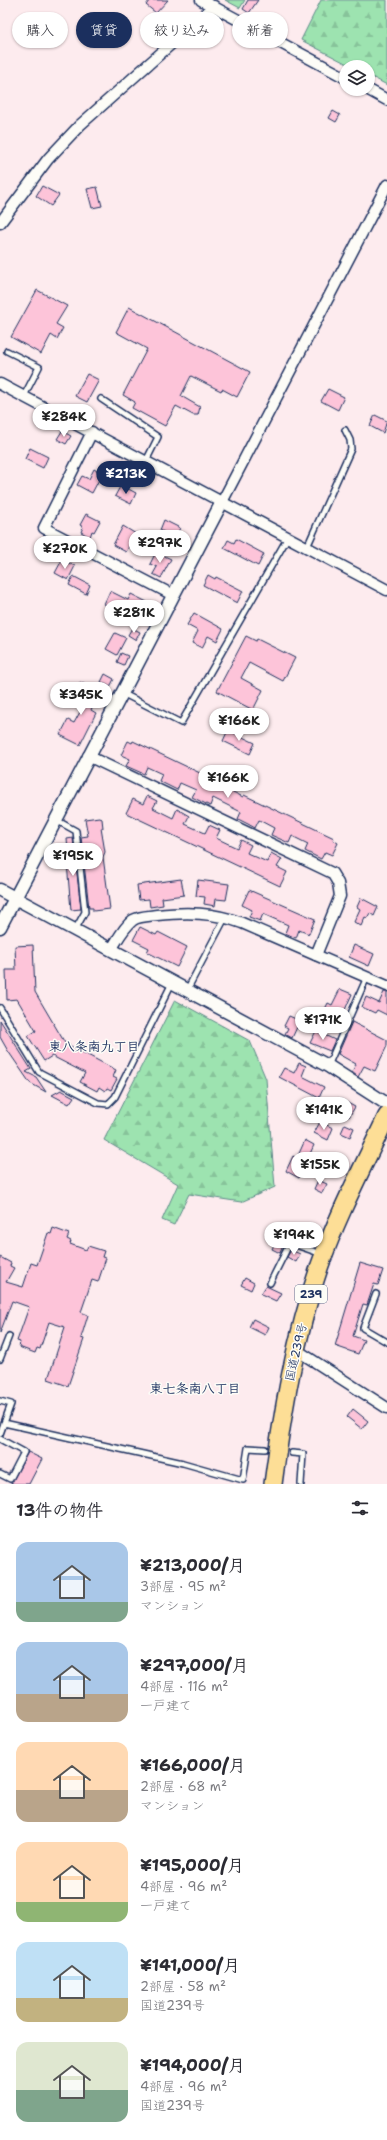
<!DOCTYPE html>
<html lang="ja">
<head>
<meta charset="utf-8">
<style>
	body { margin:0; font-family:"Shantell Sans","Klee One",sans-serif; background:#f2f2f3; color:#2b2b33; height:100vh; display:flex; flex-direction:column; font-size:15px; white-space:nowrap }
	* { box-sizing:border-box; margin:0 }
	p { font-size:13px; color:#7c7c81 }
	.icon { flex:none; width:22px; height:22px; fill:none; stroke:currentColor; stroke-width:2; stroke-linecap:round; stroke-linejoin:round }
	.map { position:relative; height:1484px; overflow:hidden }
	.details { display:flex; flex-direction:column; background:#fff; flex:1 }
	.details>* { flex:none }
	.guide { position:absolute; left:12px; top:12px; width:363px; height:36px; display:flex; gap:8px }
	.buttons { position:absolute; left:339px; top:60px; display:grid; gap:8px }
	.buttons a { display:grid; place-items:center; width:36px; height:36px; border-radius:50%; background:#fff; box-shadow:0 1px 3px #0004; font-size:20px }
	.price { position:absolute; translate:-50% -34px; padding:0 9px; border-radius:14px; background:#fff; color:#222; font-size:13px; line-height:26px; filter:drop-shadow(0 1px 2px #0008) }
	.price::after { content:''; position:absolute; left:50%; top:24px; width:12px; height:9px; margin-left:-6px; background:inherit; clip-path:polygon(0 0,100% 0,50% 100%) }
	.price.active { background:#1b2f5e; color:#fff }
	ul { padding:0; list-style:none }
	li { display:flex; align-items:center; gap:12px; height:100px; padding:0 16px }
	li span { display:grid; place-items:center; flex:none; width:112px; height:80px; border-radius:12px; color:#555 }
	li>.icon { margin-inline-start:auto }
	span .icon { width:48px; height:48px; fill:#fffc; stroke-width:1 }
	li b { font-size:17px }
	h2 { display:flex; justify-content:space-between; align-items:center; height:48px; padding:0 16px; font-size:17px }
	.chip { padding:0 14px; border-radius:18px; background:#fff; box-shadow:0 1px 3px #0004; font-size:14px; line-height:36px }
	.chip.active { background:#1b2f5e; color:#fff }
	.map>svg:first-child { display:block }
	.forest { fill:url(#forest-firs); stroke:#5c8987 }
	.building { fill:#fdc4d9; stroke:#1b2f5e }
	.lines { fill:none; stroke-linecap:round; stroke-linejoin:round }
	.service-casing { stroke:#1b2f5e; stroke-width:8 }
	.minor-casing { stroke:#1b2f5e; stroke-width:13 }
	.tertiary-casing { stroke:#1b2f5e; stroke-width:15 }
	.trunk-casing { stroke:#1b2f5e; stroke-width:20 }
	.service { stroke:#fdfcf7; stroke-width:5 }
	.minor { stroke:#fdfcf7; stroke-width:10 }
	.tertiary { stroke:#fdfcf7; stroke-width:12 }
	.trunk { stroke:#fdde96; stroke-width:17 }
	.labels { text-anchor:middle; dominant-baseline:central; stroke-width:3; stroke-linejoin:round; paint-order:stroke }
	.shield { fill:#fdfcf7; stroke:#5f6c8c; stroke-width:1 }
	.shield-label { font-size:11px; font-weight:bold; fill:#1b2f5e }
	.street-label { font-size:12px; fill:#1b2f5e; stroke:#fdfcf7 }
	.neighbourhood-label { font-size:13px; font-weight:bold; fill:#1b2f5e; stroke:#fdfcf7 }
</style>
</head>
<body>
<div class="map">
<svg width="387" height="1484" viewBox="0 0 387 1484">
	<defs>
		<pattern id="forest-firs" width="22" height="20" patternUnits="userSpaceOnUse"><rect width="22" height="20" fill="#9de3b0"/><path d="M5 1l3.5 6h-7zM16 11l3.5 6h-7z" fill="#87c39a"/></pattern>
	</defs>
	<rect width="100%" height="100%" fill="#fdebee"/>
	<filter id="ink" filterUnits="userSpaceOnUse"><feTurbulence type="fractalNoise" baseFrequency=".025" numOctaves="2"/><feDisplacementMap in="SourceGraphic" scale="8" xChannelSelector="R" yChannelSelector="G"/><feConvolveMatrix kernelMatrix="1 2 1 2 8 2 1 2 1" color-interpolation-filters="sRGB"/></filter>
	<g filter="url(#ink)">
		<!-- forest -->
		<g class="forest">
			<path d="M225 0H245L240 8Z"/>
			<path d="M321 0H387V85L368 75V67H353L301 40Z"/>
			<path d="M175 1000 250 1041 266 1079 275 1187 241 1202 189 1194 174 1225 162 1220 178 1184 104 1140Z"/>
		</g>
		<!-- building -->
		<g class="building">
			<path d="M150 0H168L156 13 146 5Z"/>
			<path d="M248 0H258L249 13 243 9Z"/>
			<path d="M333 111 340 115 336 122 329 118Z"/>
			<path d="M42 186 59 195 51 206 36 196Z"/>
			<path d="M97 187 102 206 92 208 87 189Z"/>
			<path d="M37 290 67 306 56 324 63 328 57 339 51 335 41 354 11 337Z"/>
			<path d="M129 307 250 372 237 397 222 389 221 391 191 376 181 396 200 407 198 415H193L176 406 165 426 132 408 135 402 123 395 147 349 116 332Z"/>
			<path d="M87 374 99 380 87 402 75 396Z"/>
			<path d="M328 389 344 397 338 410 321 401Z"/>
			<path d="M375 415 387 421 383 433 370 426Z"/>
			<path d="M62 431 71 436 66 444 57 439Z"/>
			<path d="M30 448 48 457 43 468 25 459Z"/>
			<path d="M94 469 102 474 92 493 77 485 82 476 89 479Z"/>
			<path d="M121 485 136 493 131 504 115 496Z"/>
			<path d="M86 514 100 521 94 532 92 531 90 537 81 532 83 527 80 525Z"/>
			<path d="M164 520 180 528 175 538 160 530Z"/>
			<path d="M123 526 136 534 126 552 113 545Z"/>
			<path d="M236 539 264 554 258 566 224 548 228 540 234 543Z"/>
			<path d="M156 552 171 559 161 578 153 574 157 567 150 564Z"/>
			<path d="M62 560 75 566 68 580 55 573Z"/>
			<path d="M208 575 215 579 216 577 243 591 237 603 203 585Z"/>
			<path d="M73 576 90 585 86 594 69 585Z"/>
			<path d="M110 591 128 600 131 594 147 602 140 617 118 606 116 610 104 604Z"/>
			<path d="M194 613 223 629 217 641 208 636 202 648 192 643 198 631 187 625Z"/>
			<path d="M132 628 140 632 136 640 128 635Z"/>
			<path d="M115 633 126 638 117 655 106 649Z"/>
			<path d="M246 636 256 641 257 639 295 658 283 681 249 663 241 678 263 690 253 710 217 691Z"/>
			<path d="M121 653 128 656 124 665 117 662Z"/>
			<path d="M105 674 114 679 110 687 101 682Z"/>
			<path d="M80 682 97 691 93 697 96 698 91 710 96 713 80 745 60 735 68 720 74 723 86 701 73 694Z"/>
			<path d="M228 730 255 743 250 754 223 741Z"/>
			<path d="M128 741 132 743 133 741 223 784 222 786 227 789 243 797 244 795 334 838 333 840 338 843 332 855 325 852 321 859 305 851 308 844 292 836 289 843 271 835 274 828 259 820 255 828 248 824 238 819 241 812 213 798 210 806 192 797 196 790 180 783 177 790 159 781 162 774 147 767 144 774 126 766 130 759 121 755Z"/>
			<path d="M147 796 157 801 153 808 173 818 177 809 189 816 185 824 205 833 209 825 220 830 216 838 237 848 241 840 251 845 247 853 267 862 271 853 282 859 277 867 287 872 280 886 126 813 133 799 143 804Z"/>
			<path d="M99 817 102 819 103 828H101L105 852 103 857 110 909 93 911V908H89L81 837 88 836 85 819Z"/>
			<path d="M73 838 81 909 71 910 66 851H68L67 839Z"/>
			<path d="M181 879 184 895 162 898 163 905 150 907 149 899 139 900 137 885Z"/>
			<path d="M198 880 229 884 226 900 216 899 215 906 204 904 205 897 196 896Z"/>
			<path d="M249 890 315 919 309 934 299 930 296 938 285 933 288 925 263 914 260 921 249 917 252 910 242 905Z"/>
			<path d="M361 898 378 907 374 916 370 913 367 918 365 917 361 926 354 922 360 909 357 907Z"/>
			<path d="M140 927 156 935 158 932 187 947 177 967 147 952 149 948 133 940Z"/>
			<path d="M33 945 35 992 65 1043 116 1070 113 1077 117 1079 111 1090 107 1088 105 1091 99 1087 97 1091 80 1082 85 1073 52 1056 44 1061 28 1036 36 1031 17 999 7 1000 6 970H16L15 946Z"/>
			<path d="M354 945 374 954 369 966 349 957Z"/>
			<path d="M340 989 352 994 340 1021 323 1013 328 1003 332 1005Z"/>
			<path d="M384 992H387V1015L377 1010 375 1013 362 1007 366 997 379 1003Z"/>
			<path d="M300 1012 313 1018 308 1029 298 1025 292 1038 285 1034 288 1028 284 1026 289 1016 296 1019Z"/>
			<path d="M0 1020 31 1069 26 1072 36 1077 46 1092 30 1083 8 1051 0 1037Z"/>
			<path d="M352 1022 387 1040V1046L375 1071 364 1066 358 1077 352 1072 356 1064 338 1054Z"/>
			<path d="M316 1031 335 1040 330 1051 310 1043Z"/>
			<path d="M299 1063 306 1066 302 1076 324 1087 319 1098 279 1077 284 1068 294 1073Z"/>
			<path d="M61 1090 74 1097 69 1104 52 1095Z"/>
			<path d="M338 1098 355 1107 349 1117 333 1108Z"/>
			<path d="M320 1122 333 1128 328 1140 314 1133Z"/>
			<path d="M345 1124 354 1128 350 1137 341 1133Z"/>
			<path d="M305 1140 314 1145 299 1178 286 1171 293 1156 297 1158Z"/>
			<path d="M318 1180 327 1184 322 1193 314 1189Z"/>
			<path d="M53 1228 69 1234 67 1239 71 1241 70 1244 86 1250 88 1246 104 1251 102 1257 106 1258 98 1282 92 1280 81 1312 88 1315 81 1338 84 1339 68 1386 48 1379 65 1327 49 1322 40 1349 37 1348 35 1353 19 1347 20 1342 17 1341 29 1307 12 1301 0 1333V1257L11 1263 10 1266 14 1268 6 1282 23 1287 31 1263 37 1265 48 1233 51 1234Z"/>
			<path d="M277 1239 284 1243 280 1253 272 1249Z"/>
			<path d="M291 1250 300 1254 296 1262 287 1257Z"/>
			<path d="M360 1263 383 1270 378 1285 374 1284 367 1305 363 1304 353 1336 364 1340 358 1354 335 1346Z"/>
			<path d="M245 1278 254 1283 251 1290 241 1285Z"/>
			<path d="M266 1286 281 1293 276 1301 261 1294Z"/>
			<path d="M253 1319 269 1327 265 1335 249 1327Z"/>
			<path d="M353 1409 368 1421 362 1429 347 1417Z"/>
			<path d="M28 1452 42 1459 29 1484H11Z"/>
		</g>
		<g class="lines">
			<defs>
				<g id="service">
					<path d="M7 351 39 367 24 396"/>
					<path d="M101 399 158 437 146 461"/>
					<path d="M307 547 351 449 350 440 345 430"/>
					<path d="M122 693 181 723 288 537"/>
					<path d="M56 820 76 831 85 912 75 930"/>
					<path d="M187 990 225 918"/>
					<path d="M0 1008 39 1072 98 1103 108 1104 115 1097 172 983"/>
					<path d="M328 1066 367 977"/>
					<path d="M270 1283 290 1243 322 1254"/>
					<path d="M376 1294 363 1328 387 1342"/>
					<path d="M0 1359 9 1336"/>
					<path d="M0 1401 11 1404 0 1434"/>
					<path d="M4 1423 183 1463 243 1480 248 1448 265 1449"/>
					<path d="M0 1439 24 1452 10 1479 0 1474"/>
					<path d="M292 1453 303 1454 301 1484"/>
				</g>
				<g id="minor">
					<path d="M201 0 346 78"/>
					<path d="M367 89 387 100"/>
					<path d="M0 223 48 159 80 125 214 6"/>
					<path d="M0 384 387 590"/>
					<path d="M92 432 44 528 173 595"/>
					<path d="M222 502 387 185"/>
					<path d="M88 756 332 873 338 883 340 896 316 955"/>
					<path d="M111 950C118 939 123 928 133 920 139 916 150 916 157 915 187 912 213 912 242 923L387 986"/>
					<path d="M295 1349 387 1408"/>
				</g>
				<g id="tertiary">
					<path d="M0 890 328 1066 387 1104"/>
					<path d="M0 927 222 502"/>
				</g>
				<path id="trunk" d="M273 1484C283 1409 295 1337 320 1265 338 1214 364 1165 387 1116"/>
			</defs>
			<!-- service casing -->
			<use href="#service" class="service-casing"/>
			<!-- minor casing -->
			<use href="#minor" class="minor-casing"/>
			<!-- tertiary casing -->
			<use href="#tertiary" class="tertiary-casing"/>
			<!-- trunk casing -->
			<use href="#trunk" class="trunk-casing"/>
			<!-- service -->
			<use href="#service" class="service"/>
			<!-- minor -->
			<use href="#minor" class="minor"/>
			<!-- tertiary -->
			<use href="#tertiary" class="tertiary"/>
			<!-- trunk -->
			<use href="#trunk" class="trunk"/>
		</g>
	</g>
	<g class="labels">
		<!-- shield labels -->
		<rect class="shield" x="295" y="1285" width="32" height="18" rx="3"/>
		<g class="shield-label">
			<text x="311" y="1294">239</text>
		</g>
		<!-- street labels -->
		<g class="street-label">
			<text transform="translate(296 1352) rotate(-77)">国道239号</text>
		</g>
		<!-- neighbourhood labels -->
		<g class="neighbourhood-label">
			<text x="94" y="1046">東八条南九丁目</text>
			<text x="195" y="1388">東七条南八丁目</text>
		</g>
	</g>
</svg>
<div class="buttons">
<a><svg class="icon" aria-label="layers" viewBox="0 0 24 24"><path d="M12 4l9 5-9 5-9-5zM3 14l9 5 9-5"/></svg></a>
</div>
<b class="price" style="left:64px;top:438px">¥284K</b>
<b class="price active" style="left:126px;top:495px">¥213K</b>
<b class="price" style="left:160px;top:564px">¥297K</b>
<b class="price" style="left:65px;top:570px">¥270K</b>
<b class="price" style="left:134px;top:634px">¥281K</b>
<b class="price" style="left:81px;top:716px">¥345K</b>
<b class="price" style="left:239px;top:742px">¥166K</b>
<b class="price" style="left:228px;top:799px">¥166K</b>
<b class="price" style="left:73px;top:877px">¥195K</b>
<b class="price" style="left:323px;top:1041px">¥171K</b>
<b class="price" style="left:324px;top:1131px">¥141K</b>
<b class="price" style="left:320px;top:1186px">¥155K</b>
<b class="price" style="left:294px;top:1256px">¥194K</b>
<div class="guide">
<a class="chip">購入</a>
<a class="chip active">賃貸</a>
<a class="chip">絞り込み</a>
<a class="chip">新着</a>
</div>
</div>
<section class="details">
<h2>13件の物件<svg class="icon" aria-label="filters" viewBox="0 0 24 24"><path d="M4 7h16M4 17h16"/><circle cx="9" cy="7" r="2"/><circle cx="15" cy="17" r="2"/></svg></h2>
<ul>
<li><span style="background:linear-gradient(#a9c7e8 75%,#7fa58c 0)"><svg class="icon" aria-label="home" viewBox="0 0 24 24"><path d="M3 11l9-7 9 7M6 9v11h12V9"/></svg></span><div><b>¥213,000/月</b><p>3部屋 · 95 m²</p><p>マンション</p></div></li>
<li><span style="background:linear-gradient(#a9c7e8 65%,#b9a48a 0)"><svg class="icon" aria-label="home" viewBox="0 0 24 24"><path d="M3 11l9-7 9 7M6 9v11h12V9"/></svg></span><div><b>¥297,000/月</b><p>4部屋 · 116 m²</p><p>一戸建て</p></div></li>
<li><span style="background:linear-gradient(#ffd9b3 60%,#b9a48a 0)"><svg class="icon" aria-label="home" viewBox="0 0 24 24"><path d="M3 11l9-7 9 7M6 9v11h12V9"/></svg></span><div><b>¥166,000/月</b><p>2部屋 · 68 m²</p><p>マンション</p></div></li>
<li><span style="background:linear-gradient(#ffd9b3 75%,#8fb573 0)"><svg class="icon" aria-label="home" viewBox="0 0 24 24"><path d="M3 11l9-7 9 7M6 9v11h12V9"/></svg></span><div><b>¥195,000/月</b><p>4部屋 · 96 m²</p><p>一戸建て</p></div></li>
<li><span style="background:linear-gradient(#bfe0f5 70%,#c2b280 0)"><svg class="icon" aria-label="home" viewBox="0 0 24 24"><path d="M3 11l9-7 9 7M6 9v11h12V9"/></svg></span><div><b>¥141,000/月</b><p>2部屋 · 58 m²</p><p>国道239号</p></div></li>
<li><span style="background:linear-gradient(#dfe7d0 60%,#7fa58c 0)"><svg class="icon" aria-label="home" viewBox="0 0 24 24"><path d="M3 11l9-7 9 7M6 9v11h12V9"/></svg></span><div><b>¥194,000/月</b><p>4部屋 · 96 m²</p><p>国道239号</p></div></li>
</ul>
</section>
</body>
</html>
